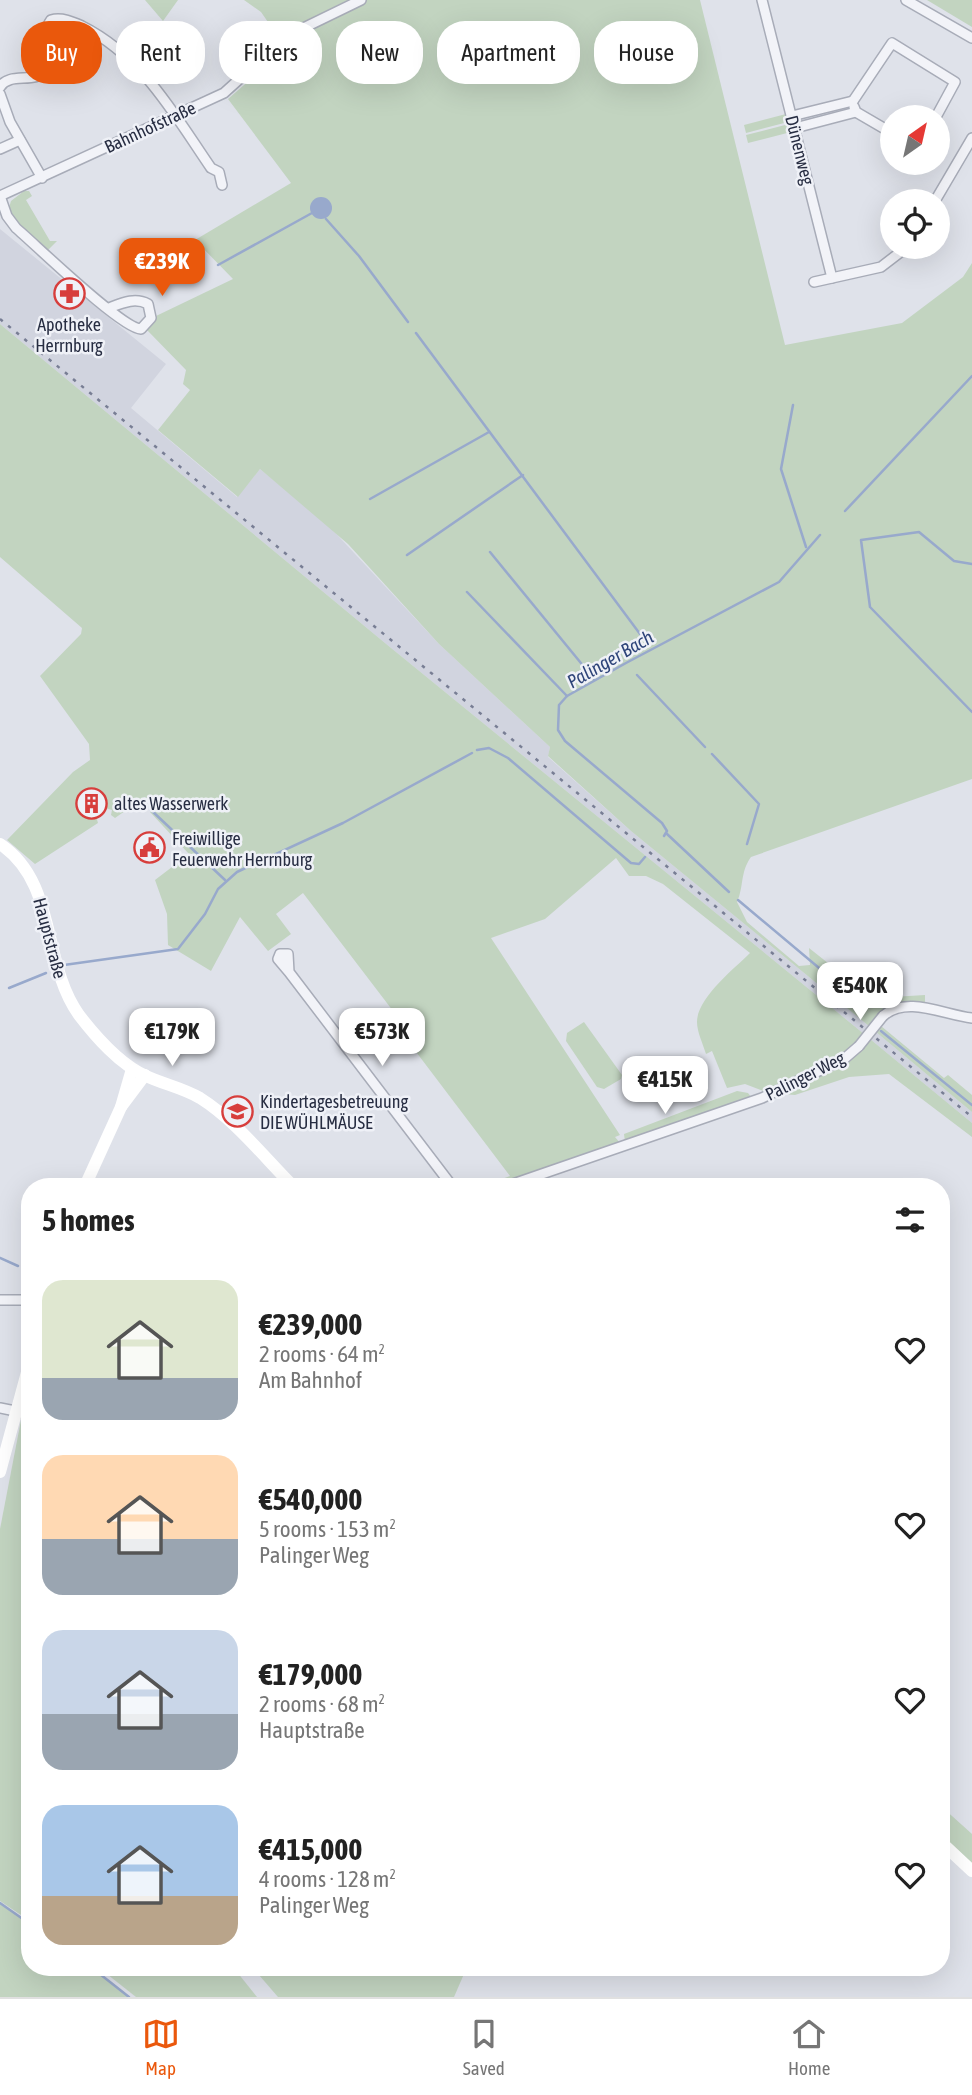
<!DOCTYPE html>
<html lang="en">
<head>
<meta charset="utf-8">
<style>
	body { margin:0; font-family:"Asap Condensed",sans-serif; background:#f6f6f6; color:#222; height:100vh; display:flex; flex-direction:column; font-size:26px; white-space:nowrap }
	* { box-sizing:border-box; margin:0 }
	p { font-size:23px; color:#767676 }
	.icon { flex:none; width:38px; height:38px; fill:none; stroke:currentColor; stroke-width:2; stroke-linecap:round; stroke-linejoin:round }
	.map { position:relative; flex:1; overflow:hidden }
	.drawer { position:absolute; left:21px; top:1178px; width:929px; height:798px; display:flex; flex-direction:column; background:#fff; border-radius:28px; box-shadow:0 7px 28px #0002 }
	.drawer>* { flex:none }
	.guide { position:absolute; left:21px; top:21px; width:931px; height:63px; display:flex; gap:14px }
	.needle { width:46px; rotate:34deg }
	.tools { position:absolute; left:880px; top:105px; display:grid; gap:14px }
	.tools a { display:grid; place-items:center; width:70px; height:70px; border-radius:50%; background:#fff; box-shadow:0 7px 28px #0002; font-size:35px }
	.price { position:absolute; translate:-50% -60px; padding:0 16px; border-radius:14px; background:#fff; color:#222; font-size:23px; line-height:46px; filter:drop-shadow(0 2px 4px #0008) }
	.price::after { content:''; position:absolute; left:50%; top:42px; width:21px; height:16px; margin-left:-10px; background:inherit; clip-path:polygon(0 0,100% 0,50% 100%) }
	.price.active { background:#ea580c; color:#fff }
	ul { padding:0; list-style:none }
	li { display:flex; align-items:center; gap:21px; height:175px; padding:0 21px }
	li span { display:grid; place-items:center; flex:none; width:196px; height:140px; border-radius:21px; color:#555 }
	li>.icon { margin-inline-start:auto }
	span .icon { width:84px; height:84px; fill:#fffc; stroke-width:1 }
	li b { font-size:30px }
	h2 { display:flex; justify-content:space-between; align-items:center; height:84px; padding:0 21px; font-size:30px }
	.pill { padding:0 24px; border-radius:28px; background:#fff; box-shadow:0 7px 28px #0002; font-size:24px; line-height:63px }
	.pill.active { background:#ea580c; color:#fff }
	.dock { display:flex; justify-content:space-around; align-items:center; height:98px; border-top:2px solid #e0e0e0; background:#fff; font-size:19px; color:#767676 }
	.dock a { display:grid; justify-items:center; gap:4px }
	.dock .active { color:#ea580c }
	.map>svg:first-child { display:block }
	.built { fill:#d1d4df }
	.green { fill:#c2d4c0 }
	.water { fill:#98a9cc }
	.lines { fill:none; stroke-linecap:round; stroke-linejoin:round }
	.stream { stroke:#98a9cc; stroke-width:2.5 }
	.street-casing { stroke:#a8acb8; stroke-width:12 }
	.street { stroke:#f2f3f8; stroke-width:9 }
	.secondary { stroke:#fff; stroke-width:12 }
	.rail { stroke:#787e94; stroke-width:2.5; stroke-dasharray:3.5 7; stroke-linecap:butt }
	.street-bridge-casing { stroke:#a8acb8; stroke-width:12; stroke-linecap:butt }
	.street-bridge { stroke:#f2f3f8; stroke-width:9 }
	.labels { text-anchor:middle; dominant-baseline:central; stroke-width:5; stroke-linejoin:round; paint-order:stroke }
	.street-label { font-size:18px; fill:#272d42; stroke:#eff1f7 }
	.poi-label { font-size:18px; fill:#272d42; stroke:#eff1f7; text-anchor:start }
	.water-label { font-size:19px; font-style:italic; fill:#2e4479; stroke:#eff1f7 }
</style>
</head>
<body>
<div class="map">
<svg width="972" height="1997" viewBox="0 0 972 1997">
	<rect width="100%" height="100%" fill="#dfe2ea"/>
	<!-- built -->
	<g class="built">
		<path d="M0 229 166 364 131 408 237 497 260 469 328 525 439 644 550 747 548 757 631 831 870 1027 864 1034 385 643 0 324Z"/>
		<path d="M876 1032 972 1112V1123L870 1039Z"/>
	</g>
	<!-- green -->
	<g class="green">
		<path d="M145 0H178L163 21Z"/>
		<path d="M244 0H700L785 345 902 323 963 277 972 263V779L751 857C740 872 744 887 737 902L747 922 799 966 810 965 809 948 862 990 876 998 925 995V1004H893L870 1027 631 831 548 756 550 747 439 644 348 544 260 469 238 497 158 430 190 390 183 384 186 370 147 330 156 316 233 279 195 240 291 183 228 99 286 48 261 12Z"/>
		<path d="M927 0H972V27Z"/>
		<path d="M786 114 788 122 746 133 744 125Z"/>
		<path d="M789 124 791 132 748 143 746 135Z"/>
		<path d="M24 191H29L32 196 26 200 50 241H57L47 251 18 226 8 211 11 201Z"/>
		<path d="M0 324 385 643 864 1034C840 1063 800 1076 766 1092L745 1084 727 1088 712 1051 706 1054C703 1044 697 1032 697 1022 697 998 734 969 750 953L663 884 646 876H629L616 858 545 919 491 938 620 1135 615 1137 621 1144 493 1186H483L510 1176 401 1032 406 1028 303 893 276 914 291 934 268 951 240 917 211 971 168 945 167 914 155 880 189 854 150 812 156 805 145 797 115 818 111 815 112 810 97 806 93 798 86 803 94 809 98 823 35 864 7 840 73 772 90 760 89 744 40 676 81 634 82 628 0 557Z"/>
		<path d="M584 1022 622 1075 621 1079 604 1089 597 1087 566 1041 567 1033Z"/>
		<path d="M881 1026 944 1078 948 1075 972 1095V1112L876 1032Z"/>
		<path d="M870 1039 972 1123V1137L889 1074 849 1077 795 1095 782 1094 850 1059Z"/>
		<path d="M737 1091 748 1093 751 1097 625 1142 624 1134Z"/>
		<path d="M22 1415 30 1419V1921L0 1901V1529Z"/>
		<path d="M942 1807 972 1834V1864L942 1837Z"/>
		<path d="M0 1903 30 1924V1967H91L129 1997H0Z"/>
		<path d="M98 1967H233L257 1997H136Z"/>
		<path d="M252 1967H467L454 1997H278Z"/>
	</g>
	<!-- water -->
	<circle class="water" cx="321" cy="208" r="11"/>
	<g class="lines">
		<!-- stream -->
		<g class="stream">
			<path d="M326 219 359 256 408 322"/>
			<path d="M218 265 312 213"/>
			<path d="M416 333 643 638"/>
			<path d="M793 405 781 469 806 547"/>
			<path d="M370 499 489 432"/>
			<path d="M845 511 972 376"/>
			<path d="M490 552 594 679"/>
			<path d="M407 555 523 475"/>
			<path d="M972 564 954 561 919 532 861 540 870 607 972 712"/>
			<path d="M467 592 567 696"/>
			<path d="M637 675 705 747"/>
			<path d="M477 750 489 748 508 758 631 863 639 864 645 857"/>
			<path d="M712 754 759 804 747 844"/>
			<path d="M151 810 225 880"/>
			<path d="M667 834 729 892"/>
			<path d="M664 836 667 831 662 823 565 741 558 730 559 705 567 696 626 663 779 582 820 535"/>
			<path d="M738 900 862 1004"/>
			<path d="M64 965 178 949 205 914 218 889 237 872 343 823 472 753"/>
			<path d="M9 988 46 973"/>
			<path d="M881 1031 972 1105"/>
			<path d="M0 1258 18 1266"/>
			<path d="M0 1903 30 1924"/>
			<path d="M91 1967 129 1997"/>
		</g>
		<defs>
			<g id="street">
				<path d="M762 0 832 278"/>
				<path d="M906 0 972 38"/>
				<path d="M0 87C10 71 35 85 46 70 55 56 40 35 51 20 62 17 73 22 82 26 142 56 174 114 211 168L219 172 222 185"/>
				<path d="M0 94 10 122 42 178"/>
				<path d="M853 101 892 43 955 82 936 117"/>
				<path d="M854 107 856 112 892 133"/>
				<path d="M792 116 853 101"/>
				<path d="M795 128 856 112"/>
				<path d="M0 149 20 140"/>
				<path d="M0 196 224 93 287 36 361 0"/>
				<path d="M0 196 7 216 16 228C36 245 121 328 141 329L151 318 148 304C135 297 122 303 109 308"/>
				<path d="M935 201 972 138"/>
				<path d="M814 282 881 267 907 247"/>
				<path d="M289 972 278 959 280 954H288L289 972 452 1186"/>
				<path d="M883 1016C907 995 944 1015 972 1018"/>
				<path d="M507 1186 762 1098 844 1059 859 1046"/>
				<path d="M0 1300H30"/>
				<path d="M0 1408 30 1414"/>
			</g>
		</defs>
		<!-- street casing -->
		<use href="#street" class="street-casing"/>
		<!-- street -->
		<use href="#street" class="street"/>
		<!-- secondary -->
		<g class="secondary">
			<path d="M0 844C58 883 41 962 79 1015 96 1037 119 1064 146 1076 163 1084 183 1088 200 1098 235 1120 264 1157 293 1186"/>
			<path d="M121 1107 145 1075"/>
			<path d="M85 1186 121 1107 132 1069"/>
			<path d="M0 1472 30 1361"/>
			<path d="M942 1843 972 1871"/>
		</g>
		<!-- rail -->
		<path class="rail" d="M0 319 972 1117"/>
		<defs>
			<path id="street-bridge" d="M859 1046 883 1016"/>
		</defs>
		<!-- street-bridge casing -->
		<use href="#street-bridge" class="street-bridge-casing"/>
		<!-- street-bridge -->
		<use href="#street-bridge" class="street-bridge"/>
	</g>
	<!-- icons -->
	<defs>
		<symbol id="pharmacy-ring" viewBox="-11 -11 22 22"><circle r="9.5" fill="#eff1f7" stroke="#d73e3c" stroke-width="1.5"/><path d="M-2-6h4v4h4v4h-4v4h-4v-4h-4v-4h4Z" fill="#d73e3c"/></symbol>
		<symbol id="building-ring" viewBox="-11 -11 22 22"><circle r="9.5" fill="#eff1f7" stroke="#d73e3c" stroke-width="1.5"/><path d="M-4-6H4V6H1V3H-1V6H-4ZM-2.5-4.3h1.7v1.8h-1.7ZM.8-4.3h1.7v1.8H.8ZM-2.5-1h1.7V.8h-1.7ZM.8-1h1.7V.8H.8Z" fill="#d73e3c"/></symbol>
		<symbol id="civic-ring" viewBox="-11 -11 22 22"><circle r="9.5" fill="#eff1f7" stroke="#d73e3c" stroke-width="1.5"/><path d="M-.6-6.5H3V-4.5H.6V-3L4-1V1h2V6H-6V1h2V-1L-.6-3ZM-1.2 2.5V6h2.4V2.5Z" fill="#d73e3c"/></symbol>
		<symbol id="school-ring" viewBox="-11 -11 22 22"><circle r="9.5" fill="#eff1f7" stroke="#d73e3c" stroke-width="1.5"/><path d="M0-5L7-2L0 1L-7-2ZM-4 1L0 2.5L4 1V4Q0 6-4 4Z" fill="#d73e3c"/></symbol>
	</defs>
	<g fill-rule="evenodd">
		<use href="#pharmacy-ring" x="52" y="276" width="35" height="35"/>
		<use href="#building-ring" x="74" y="786" width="35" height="35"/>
		<use href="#civic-ring" x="132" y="830" width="35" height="35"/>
		<use href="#school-ring" x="220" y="1094" width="35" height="35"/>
	</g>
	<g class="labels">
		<!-- street labels -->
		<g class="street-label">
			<text transform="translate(150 127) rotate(-25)">Bahnhofstraße</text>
			<text transform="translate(800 150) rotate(76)">Dünenweg</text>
			<text transform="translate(50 938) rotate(75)">Hauptstraße</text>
			<text transform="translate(805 1076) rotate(-27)">Palinger Weg</text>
		</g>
		<!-- poi labels -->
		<g class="poi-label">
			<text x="69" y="324" text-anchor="middle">Apotheke<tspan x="69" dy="21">Herrnburg</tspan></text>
			<text x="114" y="803">altes Wasserwerk</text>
			<text x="172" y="838">Freiwillige<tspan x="172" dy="21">Feuerwehr Herrnburg</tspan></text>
			<text x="260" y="1101">Kindertagesbetreuung<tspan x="260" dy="21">DIE WÜHLMÄUSE</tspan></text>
		</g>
		<!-- water labels -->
		<g class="water-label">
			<text transform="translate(610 659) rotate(-30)">Palinger Bach</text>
		</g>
	</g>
</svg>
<div class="tools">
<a><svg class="needle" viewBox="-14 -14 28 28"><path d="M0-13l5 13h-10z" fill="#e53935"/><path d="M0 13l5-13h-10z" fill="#767676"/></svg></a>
<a><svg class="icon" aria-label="locate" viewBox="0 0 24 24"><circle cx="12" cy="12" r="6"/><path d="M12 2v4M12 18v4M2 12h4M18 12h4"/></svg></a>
</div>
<b class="price active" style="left:162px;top:298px">€239K</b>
<b class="price" style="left:860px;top:1022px">€540K</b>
<b class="price" style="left:172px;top:1068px">€179K</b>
<b class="price" style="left:382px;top:1068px">€573K</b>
<b class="price" style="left:665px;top:1116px">€415K</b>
<div class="guide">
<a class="pill active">Buy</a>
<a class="pill">Rent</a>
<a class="pill">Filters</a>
<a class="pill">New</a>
<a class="pill">Apartment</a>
<a class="pill">House</a>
</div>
<section class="drawer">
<h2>5 homes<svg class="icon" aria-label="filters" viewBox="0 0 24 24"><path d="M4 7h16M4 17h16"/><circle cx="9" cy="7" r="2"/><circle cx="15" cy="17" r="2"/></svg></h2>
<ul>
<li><span style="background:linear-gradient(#dfe7d0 70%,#9aa5b1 0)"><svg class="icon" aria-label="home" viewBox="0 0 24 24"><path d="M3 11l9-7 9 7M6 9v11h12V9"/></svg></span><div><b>€239,000</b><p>2 rooms · 64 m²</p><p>Am Bahnhof</p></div><svg class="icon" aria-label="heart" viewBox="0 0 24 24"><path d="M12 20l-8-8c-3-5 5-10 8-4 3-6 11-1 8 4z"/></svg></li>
<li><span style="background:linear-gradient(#ffd9b3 60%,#9aa5b1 0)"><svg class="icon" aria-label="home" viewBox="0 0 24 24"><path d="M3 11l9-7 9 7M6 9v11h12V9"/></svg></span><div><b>€540,000</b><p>5 rooms · 153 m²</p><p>Palinger Weg</p></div><svg class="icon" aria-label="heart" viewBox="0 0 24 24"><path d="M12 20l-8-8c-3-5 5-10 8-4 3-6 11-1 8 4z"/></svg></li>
<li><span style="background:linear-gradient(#c9d6e8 60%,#9aa5b1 0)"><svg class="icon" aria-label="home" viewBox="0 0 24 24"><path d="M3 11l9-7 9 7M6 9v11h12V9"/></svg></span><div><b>€179,000</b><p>2 rooms · 68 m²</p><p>Hauptstraße</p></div><svg class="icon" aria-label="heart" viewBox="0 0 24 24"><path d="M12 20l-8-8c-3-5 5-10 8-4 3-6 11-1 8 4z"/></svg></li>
<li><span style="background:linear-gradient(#a9c7e8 65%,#b9a48a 0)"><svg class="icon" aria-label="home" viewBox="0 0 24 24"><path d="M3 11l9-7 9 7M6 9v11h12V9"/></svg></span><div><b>€415,000</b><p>4 rooms · 128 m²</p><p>Palinger Weg</p></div><svg class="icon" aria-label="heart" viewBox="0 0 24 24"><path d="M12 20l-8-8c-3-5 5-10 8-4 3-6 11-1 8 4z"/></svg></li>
</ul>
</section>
</div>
<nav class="dock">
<a class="active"><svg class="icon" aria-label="map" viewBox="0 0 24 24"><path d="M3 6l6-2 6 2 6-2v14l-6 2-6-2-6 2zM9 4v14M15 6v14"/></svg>Map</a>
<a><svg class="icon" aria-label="saved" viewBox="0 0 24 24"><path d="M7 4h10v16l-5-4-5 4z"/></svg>Saved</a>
<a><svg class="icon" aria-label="home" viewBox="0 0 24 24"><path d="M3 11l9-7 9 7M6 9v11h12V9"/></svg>Home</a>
</nav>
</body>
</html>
